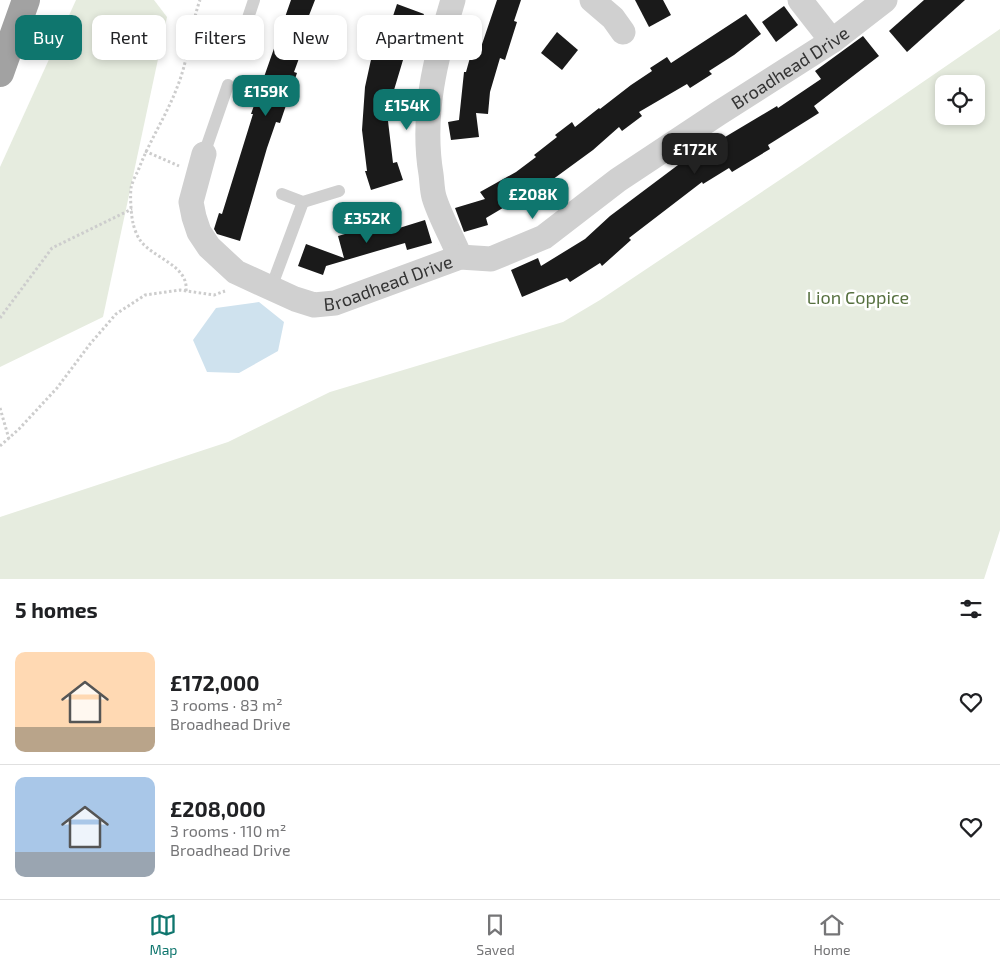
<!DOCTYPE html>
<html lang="en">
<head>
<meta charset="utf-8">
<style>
	body { margin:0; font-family:"Exo 2",sans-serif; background:#f2f2f2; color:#202124; height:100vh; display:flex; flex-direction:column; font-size:19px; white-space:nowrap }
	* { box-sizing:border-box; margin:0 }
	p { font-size:16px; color:#757577 }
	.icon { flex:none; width:28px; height:28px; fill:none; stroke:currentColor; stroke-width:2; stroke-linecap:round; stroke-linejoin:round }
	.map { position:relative; height:579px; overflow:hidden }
	.side { display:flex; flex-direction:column; background:#fff; flex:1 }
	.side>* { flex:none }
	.banner { position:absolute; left:15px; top:15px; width:500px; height:45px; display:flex; gap:10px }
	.buttons { position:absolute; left:935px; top:75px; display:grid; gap:10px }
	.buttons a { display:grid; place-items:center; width:50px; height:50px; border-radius:10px; background:#fff; box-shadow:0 2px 8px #0003; font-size:25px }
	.price { position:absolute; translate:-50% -42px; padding:0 11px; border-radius:10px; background:#0f766e; color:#fff; font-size:16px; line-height:32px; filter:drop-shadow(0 1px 2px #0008) }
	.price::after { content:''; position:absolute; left:50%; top:30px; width:15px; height:11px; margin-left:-8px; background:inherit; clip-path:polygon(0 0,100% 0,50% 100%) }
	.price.current { background:#222; color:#fff }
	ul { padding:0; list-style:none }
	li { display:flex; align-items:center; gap:15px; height:125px; padding:0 15px }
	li+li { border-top:1px solid #e0e0e0 }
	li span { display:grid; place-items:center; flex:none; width:140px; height:100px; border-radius:10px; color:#555 }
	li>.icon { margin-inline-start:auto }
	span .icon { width:60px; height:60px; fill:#fffc; stroke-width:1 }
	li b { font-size:21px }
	h2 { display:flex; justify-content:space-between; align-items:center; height:60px; padding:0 15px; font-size:21px }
	.chip { padding:0 18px; border-radius:10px; background:#fff; box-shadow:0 2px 8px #0003; font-size:18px; line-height:45px }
	.chip.current { background:#0f766e; color:#fff }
	.menu { display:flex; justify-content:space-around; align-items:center; height:70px; border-top:1px solid #e0e0e0; background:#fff; font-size:14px; color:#757577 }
	.menu a { display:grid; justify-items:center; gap:2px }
	.menu .current { color:#0f766e }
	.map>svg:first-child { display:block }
	.green { fill:#e6ecdf; fill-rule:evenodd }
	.water { fill:#cfe2ee }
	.building { fill:#1a1a1a }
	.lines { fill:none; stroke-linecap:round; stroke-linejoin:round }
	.path { stroke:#cdcdcd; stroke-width:3; stroke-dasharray:2.5 2.5; stroke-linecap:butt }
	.service { stroke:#d0d0d0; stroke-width:12 }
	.minor { stroke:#d0d0d0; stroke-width:25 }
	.trunk { stroke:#a2a2a2; stroke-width:28 }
	.labels { text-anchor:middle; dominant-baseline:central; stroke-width:5; stroke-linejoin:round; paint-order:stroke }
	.street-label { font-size:18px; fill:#333; stroke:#fff }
	.park-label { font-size:18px; fill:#56703f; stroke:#fff }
</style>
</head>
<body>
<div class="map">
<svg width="1000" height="579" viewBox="0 0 1000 579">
	<rect width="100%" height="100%" fill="#fff"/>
	<!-- green -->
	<g class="green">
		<path d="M76 0H154L167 17 103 317 0 367V167Z"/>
		<path d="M1000 29V530L984 579H0V517L228 442 330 392 563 322 600 300 802 165ZM944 84H976V116H944Z"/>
	</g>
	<!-- water -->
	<path class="water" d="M259 302 284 322 278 351 239 373 207 372 193 340 216 308Z"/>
	<!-- building -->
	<g class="building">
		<path d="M291 0H315L308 18 313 20 294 72 297 73 280 123 276 122 267 148 240 241 217 234 214 229 219 213 222 214 253 114H251Z"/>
		<path d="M497 0H521L514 21 517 22 505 60 500 58 490 92 488 114 476 113 479 137 451 140 448 122 459 120 464 72H466L471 54 478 56Z"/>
		<path d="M635 0H663L671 15 649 27Z"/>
		<path d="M924 0H965L907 52 889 31Z"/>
		<path d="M397 4 424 14 417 32 412 30 394 90 390 89 388 121 393 163 397 162 403 180 371 190 365 171H367L362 130 365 87 372 55 374 56 384 26 389 28Z"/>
		<path d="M784 6 798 25 776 42 762 22Z"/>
		<path d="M746 14 761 34 734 55 709 71 712 74 690 88 687 84 639 112 642 116 622 131 619 127 593 150 530 196 528 193 486 218 488 225 464 232 455 208 485 199 480 192 516 172 536 157 534 155 557 137 555 135 572 122 575 127 599 108 600 109 631 85 652 71 650 68 667 57 671 63Z"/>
		<path d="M557 32 578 50 562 70 541 53Z"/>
		<path d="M863 36 879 56 814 106 819 113 768 145 770 149 732 172 729 168 703 184 702 182 629 238 631 240 602 266 600 263 570 282 567 278 522 297 511 270 538 258 541 266 585 239 610 216 678 165 777 106 778 108 821 79 815 71Z"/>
		<path d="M393 220 396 229 425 220 432 243 407 250 405 243 377 251 326 266 323 275 298 266 306 244 344 258 338 236Z"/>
	</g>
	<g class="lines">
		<!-- path -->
		<g class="path">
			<path d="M145 151 179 166"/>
			<path d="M186 291C189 265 152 258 140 240 137 236 134 228 133 223 131 215 130 196 131 188 132 183 135 176 138 171 149 141 167 115 178 85 189 57 190 28 200 0"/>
			<path d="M0 318 52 248 132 209"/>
			<path d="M0 408 9 439"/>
			<path d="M0 446 19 429 57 388 90 344 116 314 145 295 180 290 214 295 225 291"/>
		</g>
		<!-- service -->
		<g class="service">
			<path d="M238 48 254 0"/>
			<path d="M204 154 228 85"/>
			<path d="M282 194 303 202 339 191"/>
			<path d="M271 288 303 202"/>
		</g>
		<!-- minor -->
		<g class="minor">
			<path d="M453 0C436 57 421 114 431 174 432 181 432 190 434 197 440 217 452 237 460 257"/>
			<path d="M592 0 613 18 623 32"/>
			<path d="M800 0 832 41"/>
			<path id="s1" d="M204 154 191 202 194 217 199 232 209 247 236 272 295 299 314 305 335 303 460 257 491 259 544 237 618 180 719 113 832 41 885 0"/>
		</g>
		<!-- trunk -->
		<path class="trunk" d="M0 73 26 0"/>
	</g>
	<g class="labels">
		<!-- street labels -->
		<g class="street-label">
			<text stroke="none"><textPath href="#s1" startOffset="762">Broadhead Drive</textPath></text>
			<text stroke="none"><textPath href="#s1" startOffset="298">Broadhead Drive</textPath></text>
		</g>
		<!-- park labels -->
		<g class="park-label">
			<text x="858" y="297">Lion Coppice</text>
		</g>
	</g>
</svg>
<div class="buttons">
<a><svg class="icon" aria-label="locate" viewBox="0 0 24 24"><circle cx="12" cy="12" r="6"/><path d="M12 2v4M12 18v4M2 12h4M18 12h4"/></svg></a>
</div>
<b class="price" style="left:266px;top:117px">£159K</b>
<b class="price" style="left:407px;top:131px">£154K</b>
<b class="price current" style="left:695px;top:175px">£172K</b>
<b class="price" style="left:533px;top:220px">£208K</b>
<b class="price" style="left:367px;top:244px">£352K</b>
<div class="banner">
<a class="chip current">Buy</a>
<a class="chip">Rent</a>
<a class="chip">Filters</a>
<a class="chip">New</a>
<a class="chip">Apartment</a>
</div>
</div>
<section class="side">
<h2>5 homes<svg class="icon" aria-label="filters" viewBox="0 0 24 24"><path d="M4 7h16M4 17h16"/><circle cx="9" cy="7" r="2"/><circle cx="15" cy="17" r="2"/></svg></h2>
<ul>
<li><span style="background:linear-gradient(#ffd9b3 75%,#b9a48a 0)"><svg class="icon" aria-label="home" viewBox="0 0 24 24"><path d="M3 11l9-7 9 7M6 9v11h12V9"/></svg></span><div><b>£172,000</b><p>3 rooms · 83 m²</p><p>Broadhead Drive</p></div><svg class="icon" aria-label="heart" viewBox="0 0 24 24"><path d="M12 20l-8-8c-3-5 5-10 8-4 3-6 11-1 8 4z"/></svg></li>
<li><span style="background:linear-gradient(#a9c7e8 75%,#9aa5b1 0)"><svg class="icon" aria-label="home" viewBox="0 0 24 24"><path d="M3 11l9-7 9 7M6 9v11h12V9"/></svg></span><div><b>£208,000</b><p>3 rooms · 110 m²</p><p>Broadhead Drive</p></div><svg class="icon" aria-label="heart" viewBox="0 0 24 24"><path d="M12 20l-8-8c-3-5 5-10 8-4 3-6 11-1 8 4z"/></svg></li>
</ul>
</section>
<nav class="menu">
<a class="current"><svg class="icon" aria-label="map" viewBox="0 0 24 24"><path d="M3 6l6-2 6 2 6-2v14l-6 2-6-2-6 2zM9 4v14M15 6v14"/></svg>Map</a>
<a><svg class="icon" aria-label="saved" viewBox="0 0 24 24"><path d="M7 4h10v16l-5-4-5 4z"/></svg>Saved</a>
<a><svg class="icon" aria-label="home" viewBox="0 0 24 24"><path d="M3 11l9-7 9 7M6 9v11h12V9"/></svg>Home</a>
</nav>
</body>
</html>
